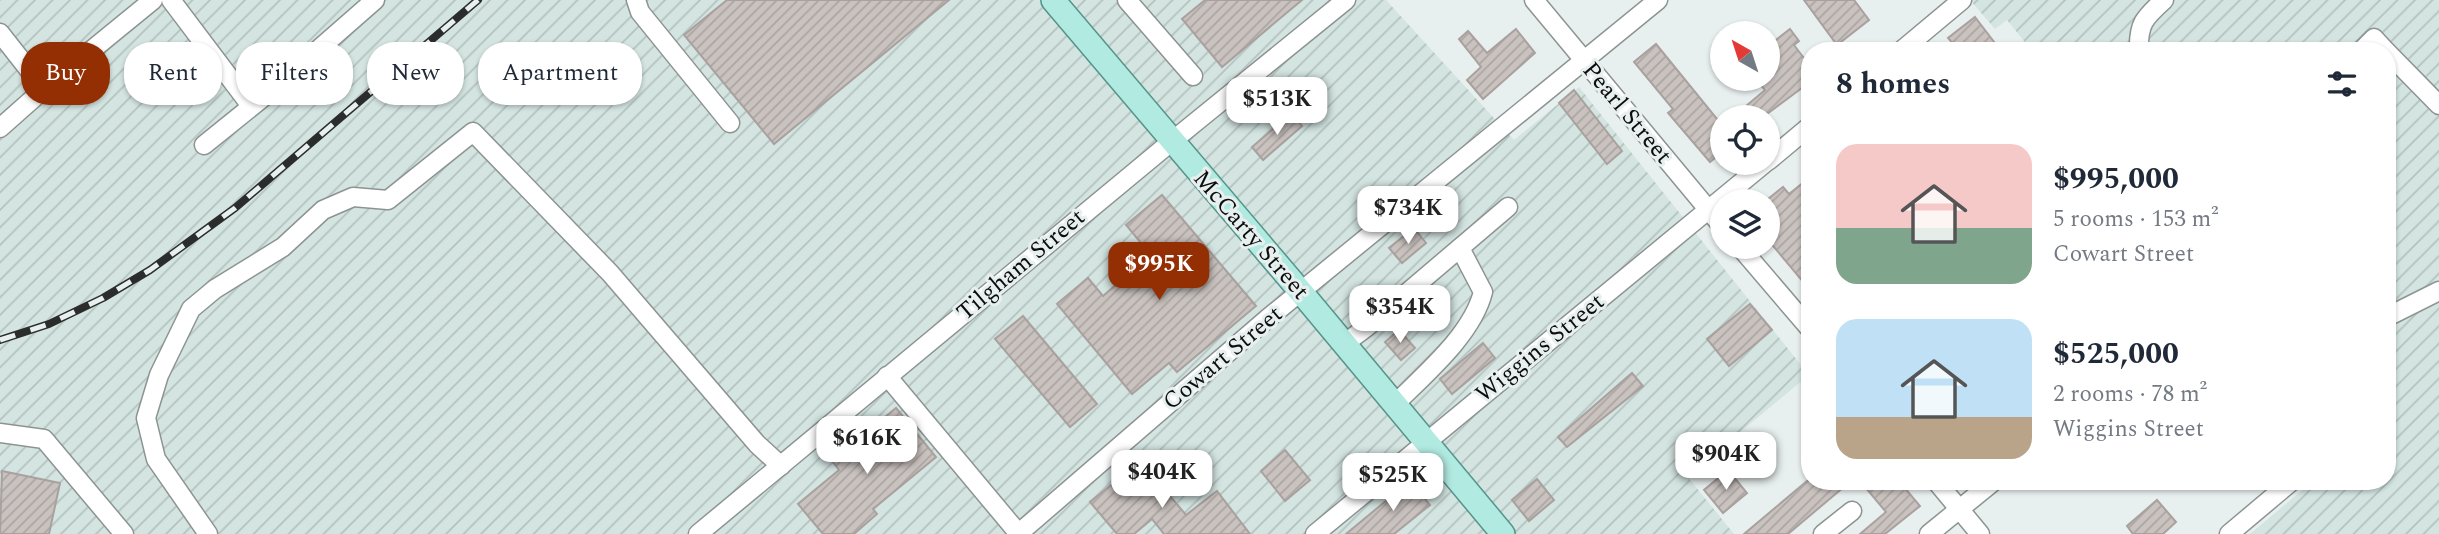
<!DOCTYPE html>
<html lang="en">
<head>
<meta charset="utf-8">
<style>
	body { margin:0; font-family:Spectral,serif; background:#f6f6f7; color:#1f2937; height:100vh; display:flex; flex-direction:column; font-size:26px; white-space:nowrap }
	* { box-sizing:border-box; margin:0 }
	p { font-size:23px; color:#747a83 }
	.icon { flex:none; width:38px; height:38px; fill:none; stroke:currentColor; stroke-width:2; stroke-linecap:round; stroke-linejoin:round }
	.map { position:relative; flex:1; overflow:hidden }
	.sheet { position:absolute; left:1801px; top:42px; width:595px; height:448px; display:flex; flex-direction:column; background:#fff; border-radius:28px; box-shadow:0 2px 5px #0004 }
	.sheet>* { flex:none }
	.hud { position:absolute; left:21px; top:42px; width:665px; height:63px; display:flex; gap:14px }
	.needle { width:46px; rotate:321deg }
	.fabs { position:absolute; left:1710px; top:21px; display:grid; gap:14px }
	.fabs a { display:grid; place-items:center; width:70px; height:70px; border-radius:50%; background:#fff; box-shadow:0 2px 5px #0004; font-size:35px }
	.price { position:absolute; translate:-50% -60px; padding:0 16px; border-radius:14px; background:#fff; color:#222; font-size:23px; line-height:46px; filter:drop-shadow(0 2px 4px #0008) }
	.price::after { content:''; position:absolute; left:50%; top:42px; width:21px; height:16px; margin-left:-10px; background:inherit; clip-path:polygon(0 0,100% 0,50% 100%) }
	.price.current { background:#942e03; color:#fff }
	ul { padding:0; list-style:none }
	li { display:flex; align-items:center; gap:21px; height:175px; padding:0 35px }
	li span { display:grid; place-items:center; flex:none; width:196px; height:140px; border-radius:21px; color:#555 }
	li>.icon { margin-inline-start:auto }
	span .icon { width:84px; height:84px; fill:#fffc; stroke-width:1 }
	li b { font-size:30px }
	h2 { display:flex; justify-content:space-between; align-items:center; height:84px; padding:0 35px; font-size:30px }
	.pill { padding:0 24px; border-radius:28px; background:#fff; box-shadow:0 2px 5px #0004; font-size:24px; line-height:63px }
	.pill.current { background:#942e03; color:#fff }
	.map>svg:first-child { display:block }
	.industrial { fill:url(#industrial-furrows) }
	.building { fill:url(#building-hatch); stroke:#a8a19f; stroke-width:2 }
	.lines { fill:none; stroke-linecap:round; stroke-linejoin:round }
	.minor-casing { stroke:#8c9492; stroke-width:21 }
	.major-casing { stroke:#55948a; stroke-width:26 }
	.minor { stroke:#fff; stroke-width:18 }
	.major { stroke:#b1eae1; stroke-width:23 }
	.rail-casing { stroke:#2a2d2c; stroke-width:8 }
	.rail { stroke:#e8f0ef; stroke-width:5; stroke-dasharray:16; stroke-linecap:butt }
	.labels { text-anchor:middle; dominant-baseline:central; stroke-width:6; stroke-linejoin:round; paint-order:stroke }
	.street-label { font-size:24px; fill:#0c0e0e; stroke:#e8f0ef }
</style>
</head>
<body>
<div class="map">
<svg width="2439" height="534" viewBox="0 0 2439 534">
	<defs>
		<pattern id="industrial-furrows" width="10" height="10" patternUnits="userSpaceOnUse" patternTransform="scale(1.75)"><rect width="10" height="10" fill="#d3e4e1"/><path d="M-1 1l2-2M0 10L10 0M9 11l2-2" fill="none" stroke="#b4c2c0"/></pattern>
		<pattern id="building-hatch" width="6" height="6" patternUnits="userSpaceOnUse" patternTransform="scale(1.75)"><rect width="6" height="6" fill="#c9c2bf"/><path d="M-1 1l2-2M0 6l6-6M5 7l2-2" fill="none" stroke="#aba6a3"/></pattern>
	</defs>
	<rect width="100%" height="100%" fill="#e8f0ef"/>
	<!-- industrial -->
	<g class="industrial">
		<path d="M0 0H1386L1514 140 1579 87 1809 375 1687 476 1734 534H0Z"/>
		<path d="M1970 0H2439V534H2250L2313 481H2387V51H2032L2007 20 1995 29Z"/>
	</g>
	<!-- building -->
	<g class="building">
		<path d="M727 0H949L774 144 684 35Z"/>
		<path d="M1205 0H1302L1222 67 1182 19Z"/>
		<path d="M1804 0H1854L1869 20 1837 45Z"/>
		<path d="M1975 17 2001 51H1959L1948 38Z"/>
		<path d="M1516 29 1535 53 1483 99 1467 80 1481 67 1459 39 1468 31 1487 53Z"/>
		<path d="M1790 29 1799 41 1794 45 1810 66V82L1763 117H1733L1765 90 1756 79H1768V71L1776 65 1768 54V46Z"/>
		<path d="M1656 44 1722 125V152L1710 162 1668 113 1673 109 1634 62Z"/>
		<path d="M1574 90 1622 151 1607 164 1559 103Z"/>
		<path d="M1292 113 1302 126 1263 160 1252 147Z"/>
		<path d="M1810 177V290L1768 240V199L1783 187 1789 194Z"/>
		<path d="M1162 195 1256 306 1177 372 1169 363 1132 394 1057 304 1088 278 1103 296 1151 255 1126 225Z"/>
		<path d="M1414 228 1426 243 1402 263 1389 248Z"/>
		<path d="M1750 304 1772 330 1729 366 1707 339Z"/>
		<path d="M1023 316 1097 404 1070 427 995 339Z"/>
		<path d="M1399 330 1415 348 1401 360 1385 342Z"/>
		<path d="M1483 343 1495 358 1452 394 1440 379Z"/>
		<path d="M1632 373 1643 386 1567 447 1558 437Z"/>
		<path d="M896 408 936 457 873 509 877 514 854 534H823L798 504 839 470 832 461Z"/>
		<path d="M1285 450 1310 480 1285 501 1261 471Z"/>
		<path d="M1143 464 1186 515 1217 491 1250 534H1164L1152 519 1134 534H1117L1090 502 1111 485 1114 489Z"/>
		<path d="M1728 470 1747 493 1723 513 1704 490Z"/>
		<path d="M2 471 60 483 49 534H0Z"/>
		<path d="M1537 479 1554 500 1529 521 1512 500Z"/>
		<path d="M1410 481 1430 505 1394 534H1346Z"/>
		<path d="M1807 481H1851L1788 534H1744Z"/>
		<path d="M1860 481H1899L1920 506 1885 534H1860L1886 512Z"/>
		<path d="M2157 500 2176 522 2163 534H2133L2127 526Z"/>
	</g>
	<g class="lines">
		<defs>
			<g id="minor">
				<path d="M171 0 251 106"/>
				<path d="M636 0 640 12 730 123"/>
				<path d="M1127 0 1193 76"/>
				<path d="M1534 0 1722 226"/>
				<path d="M0 33 44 89 153 0"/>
				<path d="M1901 51 1962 0"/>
				<path d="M2139 51C2138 24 2144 18 2164 0"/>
				<path d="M2361 51 2374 38 2386 51"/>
				<path d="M2387 52 2439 105"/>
				<path d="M0 128 44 89"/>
				<path d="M204 145 271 91 375 0"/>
				<path d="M1768 161 1810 126"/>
				<path d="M1740 247 1810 329"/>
				<path d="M2387 317 2439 291"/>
				<path d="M1344 344 1368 326 1508 207"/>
				<path d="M887 376 1019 534"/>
				<path d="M1394 405C1425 374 1472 335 1483 292L1460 248"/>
				<path d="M0 433 44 439 124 534"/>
				<path d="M1936 481 1980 534"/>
				<path d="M208 534 156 459 146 418 159 375 191 309 215 289 283 247 323 210 353 197 388 200 473 132 610 273 757 444 781 466"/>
				<path d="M698 534 1171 142 1346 0"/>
				<path d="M1018 534 1267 319 1658 0"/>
				<path d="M1315 534 1765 163"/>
				<path d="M1823 534 1852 511"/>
				<path d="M1929 534 1994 481"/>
				<path d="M2229 534 2292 481"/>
			</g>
			<path id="major" d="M1053 0 1301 292 1503 534"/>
		</defs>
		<!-- minor casing -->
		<use href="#minor" class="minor-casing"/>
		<!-- major casing -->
		<use href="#major" class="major-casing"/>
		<!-- minor -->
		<use href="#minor" class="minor"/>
		<!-- major -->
		<use href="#major" class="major"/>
		<defs>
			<path id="rail" d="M0 340 49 324 103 298 150 270 235 208 478 0"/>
		</defs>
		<!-- rail casing -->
		<use href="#rail" class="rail-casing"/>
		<!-- rail -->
		<use href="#rail" class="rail"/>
	</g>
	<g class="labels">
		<!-- street labels -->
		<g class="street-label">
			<text transform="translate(1627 113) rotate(50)">Pearl Street</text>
			<text transform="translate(1251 235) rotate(49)">McCarty Street</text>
			<text transform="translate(1021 265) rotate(-40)">Tilgham Street</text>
			<text transform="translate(1540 348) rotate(-39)">Wiggins Street</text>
			<text transform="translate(1223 358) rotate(-40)">Cowart Street</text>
		</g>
	</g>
</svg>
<div class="fabs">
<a><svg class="needle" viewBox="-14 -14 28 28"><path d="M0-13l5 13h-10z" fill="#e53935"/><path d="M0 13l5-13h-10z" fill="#747a83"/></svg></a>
<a><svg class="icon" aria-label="locate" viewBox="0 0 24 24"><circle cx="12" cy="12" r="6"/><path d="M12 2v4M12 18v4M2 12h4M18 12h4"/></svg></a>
<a><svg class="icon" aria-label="layers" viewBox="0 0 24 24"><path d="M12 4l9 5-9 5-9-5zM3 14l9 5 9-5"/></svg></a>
</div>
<b class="price" style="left:1277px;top:137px">$513K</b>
<b class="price" style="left:1408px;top:246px">$734K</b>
<b class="price current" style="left:1159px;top:302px">$995K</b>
<b class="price" style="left:1400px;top:345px">$354K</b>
<b class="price" style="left:867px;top:476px">$616K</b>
<b class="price" style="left:1726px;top:492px">$904K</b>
<b class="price" style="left:1162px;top:510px">$404K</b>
<b class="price" style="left:1393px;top:513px">$525K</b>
<div class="hud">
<a class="pill current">Buy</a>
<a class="pill">Rent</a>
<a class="pill">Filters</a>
<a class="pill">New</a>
<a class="pill">Apartment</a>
</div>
<section class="sheet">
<h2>8 homes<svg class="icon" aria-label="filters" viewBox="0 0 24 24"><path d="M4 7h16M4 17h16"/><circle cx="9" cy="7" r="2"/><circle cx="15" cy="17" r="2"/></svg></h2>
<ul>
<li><span style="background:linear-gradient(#f6c9c9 60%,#7fa58c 0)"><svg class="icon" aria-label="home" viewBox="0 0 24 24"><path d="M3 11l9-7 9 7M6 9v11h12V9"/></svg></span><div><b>$995,000</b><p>5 rooms · 153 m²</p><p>Cowart Street</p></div></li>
<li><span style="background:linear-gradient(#bfe0f5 70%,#b9a48a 0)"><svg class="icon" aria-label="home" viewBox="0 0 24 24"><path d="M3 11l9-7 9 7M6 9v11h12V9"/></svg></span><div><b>$525,000</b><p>2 rooms · 78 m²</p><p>Wiggins Street</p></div></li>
</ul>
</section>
</div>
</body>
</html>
